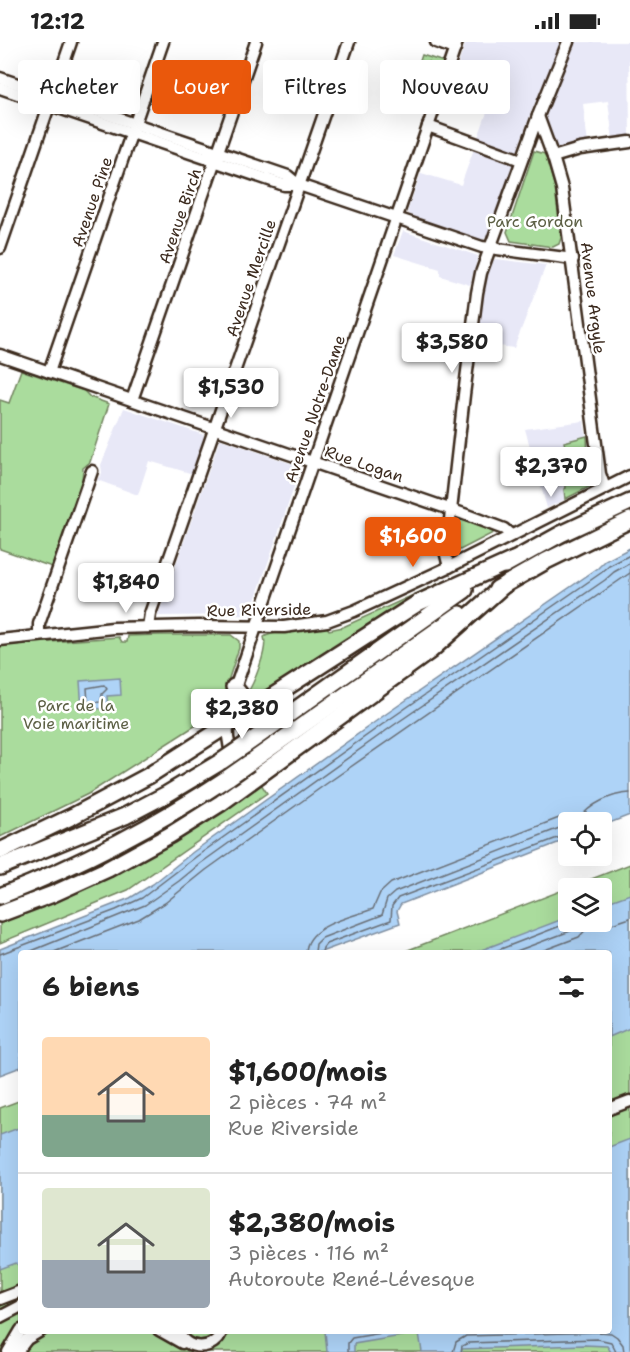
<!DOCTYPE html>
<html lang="fr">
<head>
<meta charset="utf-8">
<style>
	body { margin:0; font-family:"Shantell Sans",sans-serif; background:#f2f2f2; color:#222; height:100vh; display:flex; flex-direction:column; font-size:22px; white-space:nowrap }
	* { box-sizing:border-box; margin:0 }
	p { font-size:20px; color:#767676 }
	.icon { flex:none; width:33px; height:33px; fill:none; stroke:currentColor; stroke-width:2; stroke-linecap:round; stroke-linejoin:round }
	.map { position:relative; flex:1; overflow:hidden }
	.drawer { position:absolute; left:18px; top:908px; width:594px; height:384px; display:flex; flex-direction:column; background:#fff; border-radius:6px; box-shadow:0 6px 24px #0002 }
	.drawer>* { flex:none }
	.guide { position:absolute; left:18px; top:18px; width:594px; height:54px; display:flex; gap:12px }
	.controls { position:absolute; left:558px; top:770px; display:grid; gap:12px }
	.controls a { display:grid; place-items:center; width:54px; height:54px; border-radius:6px; background:#fff; box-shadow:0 6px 24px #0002; font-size:30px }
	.price { position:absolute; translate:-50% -51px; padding:0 14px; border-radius:6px; background:#fff; color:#222; font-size:20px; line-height:39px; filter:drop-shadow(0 2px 3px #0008) }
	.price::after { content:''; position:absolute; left:50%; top:36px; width:18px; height:14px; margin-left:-9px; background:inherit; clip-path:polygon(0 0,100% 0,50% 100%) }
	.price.active { background:#ea580c; color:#fff }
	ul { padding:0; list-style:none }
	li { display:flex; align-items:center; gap:18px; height:150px; padding:0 24px }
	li+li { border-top:2px solid #e0e0e0 }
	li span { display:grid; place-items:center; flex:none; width:168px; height:120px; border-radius:6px; color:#555 }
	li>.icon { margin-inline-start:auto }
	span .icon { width:72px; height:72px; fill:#fffc; stroke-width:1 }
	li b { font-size:26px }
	h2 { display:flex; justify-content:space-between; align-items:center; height:72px; padding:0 24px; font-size:26px }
	.tag { padding:0 21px; border-radius:6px; background:#fff; box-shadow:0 6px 24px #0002; font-size:21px; line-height:54px }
	.tag.active { background:#ea580c; color:#fff }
	.status { display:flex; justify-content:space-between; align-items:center; height:42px; padding:0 30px; background:#fff; direction:ltr }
	.status svg { height:16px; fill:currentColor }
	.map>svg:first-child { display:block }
	.built { fill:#e8e8f7 }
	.green { fill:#aadc9d; stroke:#72835e; stroke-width:1.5; fill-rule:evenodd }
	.water { fill:#aed3f7; stroke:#808fa0; stroke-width:1.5 }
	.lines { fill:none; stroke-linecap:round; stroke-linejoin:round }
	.shore { stroke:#696e75; stroke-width:1.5 }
	.minor-casing { stroke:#3b2a1e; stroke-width:15 }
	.highway-casing { stroke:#3b2a1e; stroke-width:20 }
	.minor { stroke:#fff; stroke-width:10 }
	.highway { stroke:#fff; stroke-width:15 }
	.highway-bridge-casing { stroke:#3b2a1e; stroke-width:20; stroke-linecap:butt }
	.highway-bridge { stroke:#fff; stroke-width:15 }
	.labels { text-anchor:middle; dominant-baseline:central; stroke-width:5; stroke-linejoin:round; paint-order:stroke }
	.street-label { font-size:16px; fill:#3b2a1e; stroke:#fff }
	.park-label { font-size:16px; fill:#5c5f44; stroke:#fff }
</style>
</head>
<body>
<div class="status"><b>12:12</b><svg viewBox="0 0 49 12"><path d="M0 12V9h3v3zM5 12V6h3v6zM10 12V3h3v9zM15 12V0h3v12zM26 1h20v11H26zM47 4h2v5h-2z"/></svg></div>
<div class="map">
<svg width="630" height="1310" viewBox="0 0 630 1310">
	<rect width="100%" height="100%" fill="#fff"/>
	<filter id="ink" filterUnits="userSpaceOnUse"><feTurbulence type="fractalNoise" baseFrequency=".0167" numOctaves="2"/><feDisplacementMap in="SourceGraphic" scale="12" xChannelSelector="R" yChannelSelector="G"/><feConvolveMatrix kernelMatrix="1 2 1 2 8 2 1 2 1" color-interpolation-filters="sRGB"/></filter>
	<g filter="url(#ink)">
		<!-- built -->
		<g class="built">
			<path d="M466 0H561L531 70 489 192 482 199 410 173 407 170 421 131 461 143 490 62 449 49Z"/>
			<path d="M575 0H629L630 96 613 98 608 59 583 62 588 102 556 106 545 71Z"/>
			<path d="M403 189 478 214 470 243 440 234V227L394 213Z"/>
			<path d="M495 217 546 223 514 306 477 301 483 254 490 223Z"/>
			<path d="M124 366 204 393 193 432 149 419 138 453 97 438 102 431 101 423Z"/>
			<path d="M584 379 592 444 547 466 525 387Z"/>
			<path d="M220 397 301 425 250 573 158 574Z"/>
		</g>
		<!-- green -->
		<g class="green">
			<path d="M422 13 444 20 443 23H441L442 26 438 38 434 36 429 19 433 36 416 30Z"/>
			<path d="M534 109 545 112 555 146 561 196 559 202 553 205 511 199 507 190Z"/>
			<path d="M21 328 84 349 90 355 109 362 90 420 83 426 82 439 52 525 0 507V358L9 361Z"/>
			<path d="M587 394 588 421 592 442 591 444 565 457 564 447 566 446 562 413 567 412 564 400Z"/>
			<path d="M457 477 491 487 493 491 456 510 452 507Z"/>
			<path d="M442 540 266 654 255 657 246 653C254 642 268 607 264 595 274 588 312 588 327 585L329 588 343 585Z"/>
			<path d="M159 593H231L239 599V606L212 687 201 680 88 752 0 795V603L29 599 50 600 119 595 122 600H127L128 594Z"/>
			<path d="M259 739 267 751 128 848 0 901V876Z"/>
			<path d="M630 822V1310H0V1066L21 1058V1288H609V910H403ZM568 846H602V879H568Z"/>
		</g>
		<!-- water -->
		<g class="water">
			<path d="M630 506V773L602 784V780H568V797L401 862 397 869 400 881 321 910H21V1025L0 1033V907L130 856 153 842 193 810 386 672 598 526 605 519Z"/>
			<path d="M120 636 121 653 107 654 108 666 82 668 80 639Z"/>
			<path d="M630 852V986L609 995V910H476L568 875V879H602V862Z"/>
			<path d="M21 1085V1221L18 1223 16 1221 0 1227V1093Z"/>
			<path d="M630 1097V1310H611L607 1304 584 1303 462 1307V1310H422L419 1291 354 1302V1310H327L325 1289 609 1288V1105Z"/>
		</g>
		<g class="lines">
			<!-- shore -->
			<g class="shore">
				<path d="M104 643 107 647 102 652 101 660 88 661 87 646Z"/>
				<path d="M29 910 145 863 179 839 201 821 394 683 605 538 614 530 630 521"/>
				<path d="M54 910 139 877 165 861 206 828 326 742 630 531"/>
				<path d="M306 910C307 883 351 875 373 867L380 851 391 841 559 776 569 775 579 777C590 762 611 752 630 751"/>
				<path d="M315 910 316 902 322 896 382 873 387 857 395 850 562 785 568 784"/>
				<path d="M322 910 323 906 326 902 391 878 392 864 398 856 568 792"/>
				<path d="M493 910 573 879"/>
				<path d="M514 910 573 888 581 879"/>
				<path d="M539 910 579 895 591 882 606 884 630 876"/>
				<path d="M0 912 116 868 142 856 197 814 390 677 601 531 609 524 630 513"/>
				<path d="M348 1310V1301L352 1296 399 1288"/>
				<path d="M453 1310 456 1300 466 1294 600 1290 611 1291 617 1295 623 1303 624 1310"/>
				<path d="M461 1310 462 1304 468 1301 598 1297 611 1300 616 1310"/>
			</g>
			<defs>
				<g id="minor">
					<path d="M436 0 455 7"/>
					<path d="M0 36 288 134 299 143 482 205 573 217"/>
					<path d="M0 46 284 143H299"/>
					<path d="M538 74 553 115 562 146 600 432 605 446"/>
					<path d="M428 84 521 118"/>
					<path d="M553 115 580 107 630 100"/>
					<path d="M0 206 71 0"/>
					<path d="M0 313 464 472 504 487 511 493"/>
					<path d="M49 330 163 0"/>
					<path d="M132 358 256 0"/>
					<path d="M449 525 446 513 464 353 477 251 481 231 538 74 568 0"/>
					<path d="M148 585 150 572 349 0"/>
					<path d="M39 593V582L92 429"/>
					<path d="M0 598 113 586 199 584 284 585 327 579 354 569 449 525 630 434"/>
					<path d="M245 744C230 718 223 691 230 661L457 0"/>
					<path d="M609 1067 630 1059"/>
					<path d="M0 1257 21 1249"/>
					<path d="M0 1275 21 1264"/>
					<path d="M159 1288 182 1301"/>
					<path d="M178 1288C184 1310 216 1310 222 1288"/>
					<path d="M8 1310 21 1288"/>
					<path d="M17 1310 27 1297 42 1288"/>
				</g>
				<g id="highway">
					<path d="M505 523 561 492 630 460"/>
					<path d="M497 547 546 519 630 478"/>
					<path d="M234 645 242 655 256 665"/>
					<path d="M244 704 465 548"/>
					<path d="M249 721 460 572"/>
					<path d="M0 809 73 774 148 734 418 561 513 518"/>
					<path d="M0 825 125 774 167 752 222 719"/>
					<path d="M0 854C80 823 157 783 229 735"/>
					<path d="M0 872 53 852 108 827 170 793 221 761 430 609 505 542"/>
				</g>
			</defs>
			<!-- minor casing -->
			<use href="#minor" class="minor-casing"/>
			<!-- highway casing -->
			<use href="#highway" class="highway-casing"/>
			<!-- minor -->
			<use href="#minor" class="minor"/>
			<!-- highway -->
			<use href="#highway" class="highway"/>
			<defs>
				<g id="highway-bridge">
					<path d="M222 719 244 704"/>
					<path d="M229 735 249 721"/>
				</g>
			</defs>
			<!-- highway-bridge casing -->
			<use href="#highway-bridge" class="highway-bridge-casing"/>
			<!-- highway-bridge -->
			<use href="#highway-bridge" class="highway-bridge"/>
		</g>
	</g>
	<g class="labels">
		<!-- street labels -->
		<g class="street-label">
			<text transform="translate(92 160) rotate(-71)">Avenue Pine</text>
			<text transform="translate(180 174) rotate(-71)">Avenue Birch</text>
			<text transform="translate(251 236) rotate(-71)">Avenue Mercille</text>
			<text transform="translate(593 256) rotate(83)">Avenue Argyle</text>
			<text transform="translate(315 367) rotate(-71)">Avenue Notre-Dame</text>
			<text transform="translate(364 422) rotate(19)">Rue Logan</text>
			<text transform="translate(259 568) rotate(-1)">Rue Riverside</text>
		</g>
		<!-- park labels -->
		<g class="park-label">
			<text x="535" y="179">Parc Gordon</text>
			<text x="76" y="663">Parc de la<tspan x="76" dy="18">Voie maritime</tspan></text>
		</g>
	</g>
</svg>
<div class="controls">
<a><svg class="icon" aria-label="locate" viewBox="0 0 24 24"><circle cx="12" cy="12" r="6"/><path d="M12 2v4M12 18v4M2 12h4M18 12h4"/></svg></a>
<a><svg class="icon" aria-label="layers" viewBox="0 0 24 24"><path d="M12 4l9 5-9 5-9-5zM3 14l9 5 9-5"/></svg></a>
</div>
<b class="price" style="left:452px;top:332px">$3,580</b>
<b class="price" style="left:231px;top:377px">$1,530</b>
<b class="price" style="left:551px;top:456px">$2,370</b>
<b class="price active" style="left:413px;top:526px">$1,600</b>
<b class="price" style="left:126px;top:572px">$1,840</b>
<b class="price" style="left:242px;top:698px">$2,380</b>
<div class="guide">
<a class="tag">Acheter</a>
<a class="tag active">Louer</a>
<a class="tag">Filtres</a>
<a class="tag">Nouveau</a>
</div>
<section class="drawer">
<h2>6 biens<svg class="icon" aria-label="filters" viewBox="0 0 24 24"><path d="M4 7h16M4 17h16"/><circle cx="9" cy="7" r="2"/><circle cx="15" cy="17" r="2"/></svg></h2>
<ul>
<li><span style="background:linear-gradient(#ffd9b3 65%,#7fa58c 0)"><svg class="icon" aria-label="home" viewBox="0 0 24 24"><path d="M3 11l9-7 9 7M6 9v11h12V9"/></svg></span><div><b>$1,600/mois</b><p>2 pièces · 74 m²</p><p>Rue Riverside</p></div></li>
<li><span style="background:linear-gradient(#dfe7d0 60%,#9aa5b1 0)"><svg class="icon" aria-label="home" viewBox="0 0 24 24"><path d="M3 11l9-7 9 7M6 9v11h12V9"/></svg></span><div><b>$2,380/mois</b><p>3 pièces · 116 m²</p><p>Autoroute René-Lévesque</p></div></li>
</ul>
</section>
</div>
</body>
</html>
